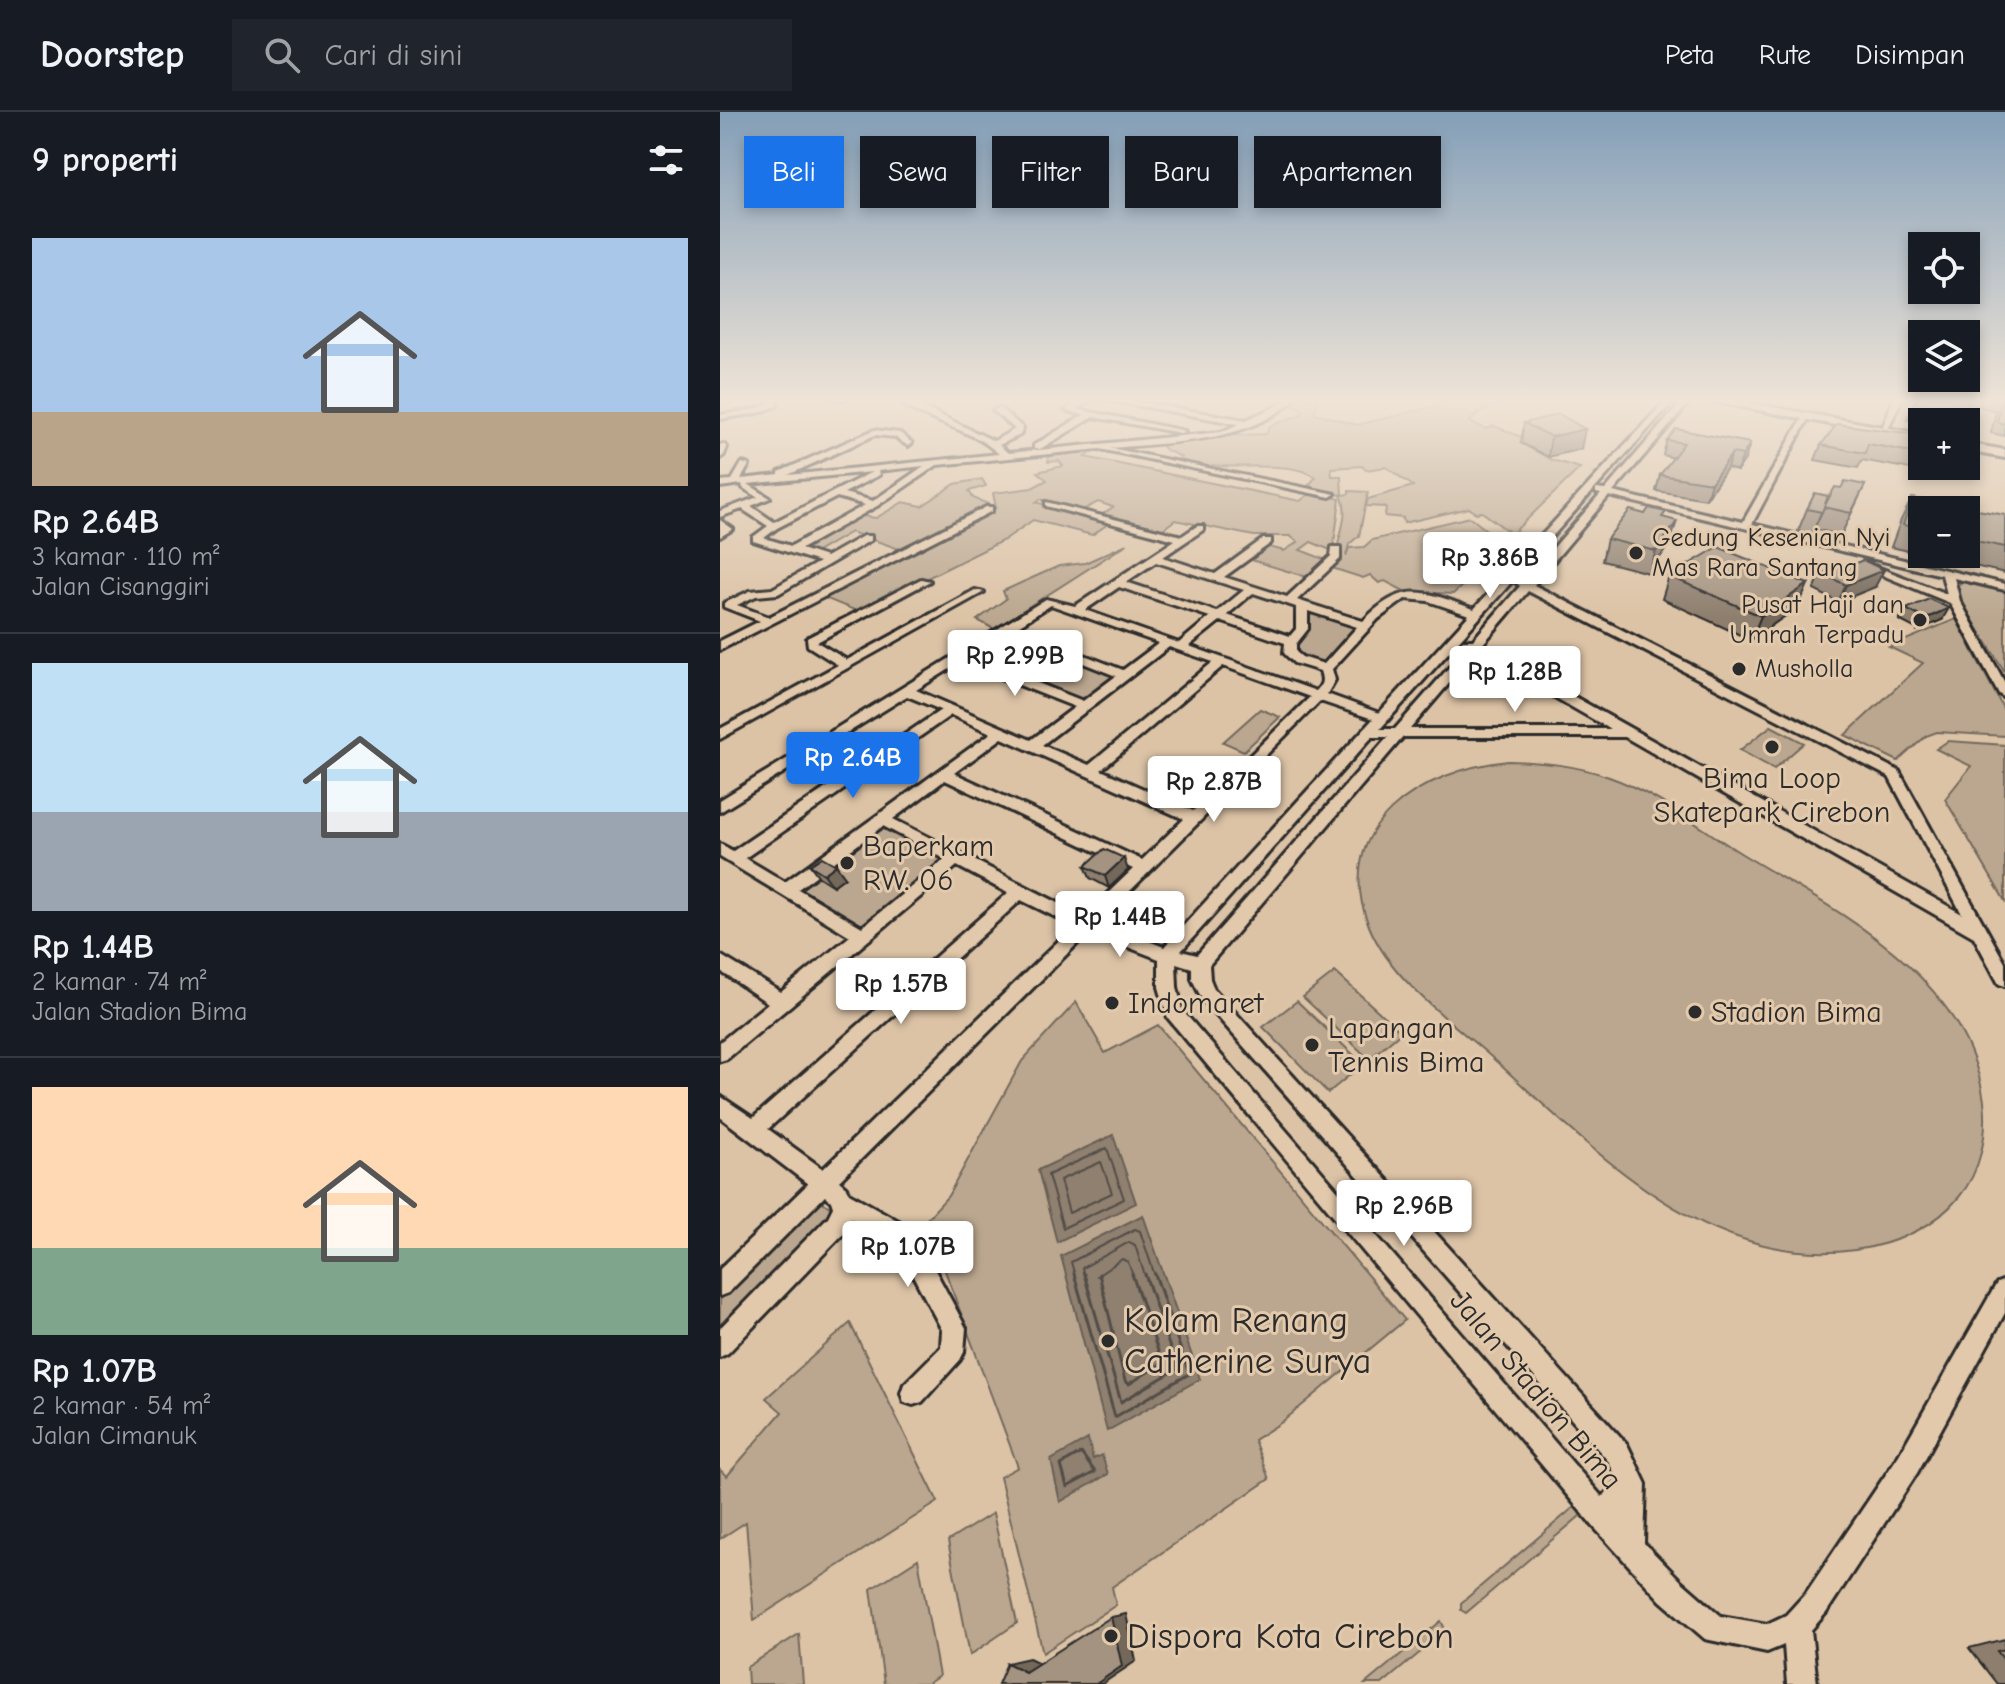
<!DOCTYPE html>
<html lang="id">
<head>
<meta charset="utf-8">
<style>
	body { margin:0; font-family:"Comic Neue",sans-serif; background:#20242c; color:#f1f3f6; height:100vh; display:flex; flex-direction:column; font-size:30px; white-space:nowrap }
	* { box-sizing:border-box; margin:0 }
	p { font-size:26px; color:#9ea1a6 }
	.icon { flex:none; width:44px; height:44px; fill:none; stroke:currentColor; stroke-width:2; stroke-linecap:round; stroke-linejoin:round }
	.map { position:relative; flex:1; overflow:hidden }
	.drawer { display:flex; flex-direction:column; background:#171b24; width:720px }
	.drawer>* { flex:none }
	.banner { position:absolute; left:24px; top:24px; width:760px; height:72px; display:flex; gap:16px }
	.fabs { position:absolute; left:1188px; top:120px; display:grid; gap:16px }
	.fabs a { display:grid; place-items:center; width:72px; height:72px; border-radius:0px; background:#171b24; box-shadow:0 4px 12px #0003; font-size:40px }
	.price { position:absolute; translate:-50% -68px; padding:0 18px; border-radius:8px; background:#fff; color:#222; font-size:26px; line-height:52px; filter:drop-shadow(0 2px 4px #0008) }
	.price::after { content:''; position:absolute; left:50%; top:48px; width:24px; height:18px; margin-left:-12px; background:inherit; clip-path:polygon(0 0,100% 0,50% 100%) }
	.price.selected { background:#1a73e8; color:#fff }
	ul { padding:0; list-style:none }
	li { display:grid; align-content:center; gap:16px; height:424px; padding:0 32px }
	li+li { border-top:2px solid #363941 }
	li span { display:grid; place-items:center; height:248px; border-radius:0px; color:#555 }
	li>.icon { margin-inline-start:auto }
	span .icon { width:144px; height:144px; fill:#fffc; stroke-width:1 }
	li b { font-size:34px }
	h2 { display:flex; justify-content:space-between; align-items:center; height:96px; padding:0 32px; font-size:34px }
	.tag { padding:0 28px; border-radius:0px; background:#171b24; box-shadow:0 4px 12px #0003; font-size:28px; line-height:72px }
	.tag.selected { background:#1a73e8; color:#fff }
	header { display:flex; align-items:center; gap:48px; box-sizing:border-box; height:112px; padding:0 40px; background:#171b24; border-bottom:2px solid #363941 }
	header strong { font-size:38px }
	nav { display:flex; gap:44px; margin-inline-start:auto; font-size:28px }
	.search { width:560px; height:72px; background:#20242c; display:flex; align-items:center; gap:20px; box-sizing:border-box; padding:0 28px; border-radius:0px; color:#9ea1a6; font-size:30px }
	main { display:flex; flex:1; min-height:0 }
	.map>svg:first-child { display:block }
	.green { fill:#bba78f; stroke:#73695d; stroke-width:2 }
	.water { fill:#8f8070; stroke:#675e54; stroke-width:2 }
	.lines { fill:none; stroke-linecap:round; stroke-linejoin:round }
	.shore-far1 { stroke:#534d47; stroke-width:2 }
	.shore { stroke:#534d47; stroke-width:3 }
	.minor-casing { stroke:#2b2b2b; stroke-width:6 }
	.highway-casing { stroke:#2b2b2b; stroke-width:6 }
	.minor { fill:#e3c9ab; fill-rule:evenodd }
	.highway { fill:#e3c9ab; fill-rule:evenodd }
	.wall { fill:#8d7e6e; stroke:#2b2b2b; stroke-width:2; fill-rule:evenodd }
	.shaded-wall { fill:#73675a; stroke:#2b2b2b; stroke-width:2 }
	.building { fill:#a49380; stroke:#2b2b2b; stroke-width:2 }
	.poi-dot { fill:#2b2b2b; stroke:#e3c9ab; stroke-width:3 }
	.labels { text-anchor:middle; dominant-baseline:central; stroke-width:6; stroke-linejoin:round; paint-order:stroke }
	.far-poi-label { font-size:26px; fill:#2b2b2b; stroke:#e3c9ab; text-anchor:start }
	.poi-label { font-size:30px; fill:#2b2b2b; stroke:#e3c9ab; text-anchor:start }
	.street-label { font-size:30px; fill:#2b2b2b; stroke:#e3c9ab }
	.near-poi-label { font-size:36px; fill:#2b2b2b; stroke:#e3c9ab; text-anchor:start }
</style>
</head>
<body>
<header>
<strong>Doorstep</strong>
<div class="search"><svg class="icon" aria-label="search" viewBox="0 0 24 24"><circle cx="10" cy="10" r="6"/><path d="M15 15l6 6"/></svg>Cari di sini</div>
<nav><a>Peta</a><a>Rute</a><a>Disimpan</a></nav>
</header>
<main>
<section class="drawer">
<h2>9 properti<svg class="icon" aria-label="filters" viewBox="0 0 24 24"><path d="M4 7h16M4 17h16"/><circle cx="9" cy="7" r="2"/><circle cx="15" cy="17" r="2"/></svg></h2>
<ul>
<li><span style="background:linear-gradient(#a9c7e8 70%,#b9a48a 0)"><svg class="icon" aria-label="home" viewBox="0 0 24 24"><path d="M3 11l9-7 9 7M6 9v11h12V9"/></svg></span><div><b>Rp 2.64B</b><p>3 kamar · 110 m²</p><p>Jalan Cisanggiri</p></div></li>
<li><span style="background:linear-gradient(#bfe0f5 60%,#9aa5b1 0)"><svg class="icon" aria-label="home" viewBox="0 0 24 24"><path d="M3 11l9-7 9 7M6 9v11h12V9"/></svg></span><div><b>Rp 1.44B</b><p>2 kamar · 74 m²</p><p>Jalan Stadion Bima</p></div></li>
<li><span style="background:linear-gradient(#ffd9b3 65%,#7fa58c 0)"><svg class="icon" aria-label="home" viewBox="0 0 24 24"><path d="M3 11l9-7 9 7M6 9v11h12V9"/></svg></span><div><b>Rp 1.07B</b><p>2 kamar · 54 m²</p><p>Jalan Cimanuk</p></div></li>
</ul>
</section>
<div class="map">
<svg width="1285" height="1572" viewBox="0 0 1285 1572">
	<rect width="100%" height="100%" fill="#dcc3a6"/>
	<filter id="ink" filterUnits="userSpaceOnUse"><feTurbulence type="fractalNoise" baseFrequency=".0125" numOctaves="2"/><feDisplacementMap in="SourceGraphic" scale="16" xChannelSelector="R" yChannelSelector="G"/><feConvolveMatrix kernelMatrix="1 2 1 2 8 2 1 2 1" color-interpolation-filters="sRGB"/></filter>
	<g filter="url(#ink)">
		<!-- green -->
		<g class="green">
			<path d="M579 286H598L595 301 637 313 725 292 716 286H797L760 300 749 310 766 317 774 314 809 328 800 331 832 348 860 356 792 422 762 400 756 401 749 396 684 411 683 406 665 404 666 395 646 394 648 387 693 374 666 355 646 358 642 354 611 356 612 364H621L622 383 629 382V379L648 380 639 424 629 432 626 444 629 436 644 435 652 428 750 405 786 434 733 482 684 479 665 469 659 471 650 463 643 466 612 456 620 447C620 440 617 434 619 428 623 413 628 398 621 383L588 374 596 365C567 348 526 358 493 353L486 356 455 349 461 345 444 337 438 327 546 322 550 314 582 302 583 298 571 291Z"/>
			<path d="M369 337 376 338 365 345 580 389 592 380 620 387 613 439 591 430 580 438 609 449 590 466 528 447 546 434 564 439 578 430 570 424H534L455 408 439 420 378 405 393 395 378 390 361 399 320 387 316 390 388 412 372 423 313 408 284 428 139 500 102 485 276 396 273 381 312 376 327 368 317 360 343 354 339 349 328 350 329 340Z"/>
			<path d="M262 367 266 374 249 379 253 386 271 393 182 438 131 420 95 441 85 435 136 403 156 406 183 390 202 394 235 372Z"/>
			<path d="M407 432 274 517 257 508 286 487 283 479 339 454 365 451Z"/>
			<path d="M1243 470 1285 480V560L1233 476Z"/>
			<path d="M591 498 639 514 605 552 580 542 576 536 577 528 586 518Z"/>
			<path d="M1236 507 1285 600V624L1217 620 1206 624 1178 649 1125 623 1203 551 1169 535Z"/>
			<path d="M284 520 397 565 368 586H355L250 541Z"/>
			<path d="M540 597 560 605 524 639 503 630Z"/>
			<path d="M1051 614 1084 631 1054 657 1020 638Z"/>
			<path d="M1228 629 1285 633V789L1225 687 1251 654 1216 637Z"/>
			<path d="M788 649C823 650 856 653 889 665 936 681 980 716 1022 742 1121 802 1246 861 1264 989 1268 1022 1261 1059 1239 1085 1213 1117 1174 1132 1135 1138 987 1158 876 1040 777 950 734 911 672 870 649 814 609 714 702 658 788 649Z"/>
			<path d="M160 715 227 749 145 815 77 775Z"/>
			<path d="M615 860 681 920 649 947 583 885Z"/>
			<path d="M577 889 643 952 608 981 543 915Z"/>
			<path d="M356 890 385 941 438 913 685 1208 562 1310 534 1328 549 1367 392 1475 396 1493 323 1541 280 1365 298 1355 221 1148 195 1120 228 1084 302 949Z"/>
			<path d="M100 1088 115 1099 0 1217V1188Z"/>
			<path d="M130 1211 218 1390 34 1508 26 1410 0 1427V1358L7 1364 62 1300 46 1286Z"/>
			<path d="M854 1395 859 1398 860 1404 746 1501 741 1498V1491Z"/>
			<path d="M273 1401 297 1511 250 1543 228 1429Z"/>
			<path d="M198 1447 219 1564 207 1572H164L151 1477Z"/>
			<path d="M721 1509 726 1519 662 1572H645Z"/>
			<path d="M79 1522 83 1572H28L27 1555Z"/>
		</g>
		<!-- water -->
		<g class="water">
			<path d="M393 1023 416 1091 337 1130 318 1058Z"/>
			<path d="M423 1103 480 1267 387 1319 341 1144Z"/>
			<path d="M368 1327 373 1347 382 1343 388 1362 340 1390 331 1348Z"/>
		</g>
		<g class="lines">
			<!-- shore-far1 -->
			<g class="shore-far1">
				<path d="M387 1036 404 1087 343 1116 328 1063Z"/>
				<path d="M381 1050 392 1081 349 1101 340 1068Z"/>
				<path d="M355 1164 351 1150 415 1117 420 1119 435 1164"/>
				<path d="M364 1164 362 1156 409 1130 415 1133 425 1164"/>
				<path d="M377 1164 402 1147 408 1150 413 1164"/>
			</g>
			<!-- shore -->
			<g class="shore">
				<path d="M354 1162 395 1305 469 1262 435 1162"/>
				<path d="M364 1162 401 1290 457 1257 425 1162"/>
				<path d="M379 1162 405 1269 409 1272 442 1251 412 1162"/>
				<path d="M361 1341 375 1360 347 1375 341 1353Z"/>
			</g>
			<defs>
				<g id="minor">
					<path d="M49 286H57V294L38 301 0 307V303L36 297 50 291Z"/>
					<path d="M110 286H127L123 288Z"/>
					<path d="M174 286H184L274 329 295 317 273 298 280 296 303 316 300 323 279 333 288 341 501 320 519 312 377 286H395L526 308 557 294 566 286H575C532 331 449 330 390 336L615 382 610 385 380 337 217 353 157 394 81 437 106 445 143 424H151V428L58 482 36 484 17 493 49 505 266 395H272V399L0 538V529L40 509 4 495V491L30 479 52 477 99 450 33 429V425L48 414 22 397 0 405V399L38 385 23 376 22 372 0 375V369L12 368 22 351 29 353 21 367 59 363V360L154 318 180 321 192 331 188 334 175 325 155 323 68 363 279 342C249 314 205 311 174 286ZM204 354 153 389 124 381 159 363 158 359ZM152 360 54 410 31 394 50 386 28 372ZM117 385 145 393 71 434 44 426 57 416Z"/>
					<path d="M363 286H373L356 297 465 319 461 321 373 305 320 337H314V333L364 303 345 298Z"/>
					<path d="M948 286H956L660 617H675L747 535 741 530 743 528H753L800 474 795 470 796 468H805L881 382 876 381V377L885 378 965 286H973L893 380 1023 410 1083 305 1090 303 1032 412 1285 472V478L1234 466 1240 489 1285 571V586L1279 582 1230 491 1138 453 1147 451 1227 482 1222 463 889 384 814 473 1179 659 1285 851V874L1279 872 1254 825 905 625H683L489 853 490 867 494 877 907 1332 926 1372 924 1431 961 1469 1001 1504 1047 1512 1066 1503 1086 1481 1179 1343 1277 1171 1285 1168V1201L1197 1361 1106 1501 1091 1518 1097 1572H1067L1064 1533 1047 1540 985 1527 941 1489 873 1414 448 906 439 875V847L369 820 119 1069 126 1075 129 1081 193 1117 246 1216 244 1240 240 1248 202 1290 193 1293 184 1290 181 1281 184 1272 221 1235 222 1218 177 1133 130 1106 124 1121 8 1241 0 1245V1216L108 1105 113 1095 111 1089 105 1084 8 1181 0 1184V1157L88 1072 0 1005V984L33 1006 288 781 237 754 7 947 0 949V930L48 891 0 859V843L61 880 130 824 0 745V732L13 739 221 598 187 584 0 700V688L326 487 355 494 455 428 326 394V390L462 424 477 414H483V418L443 445 495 462 543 427H551V431L504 465 567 485 611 444 612 435H620V447L577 488 643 509C685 467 703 479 754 497ZM436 450 524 478 497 500 406 470ZM399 475 490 505 459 531 365 498ZM808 479 1169 665 1242 802 762 533ZM533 481 576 495V517L570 524 507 503ZM685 487 708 489 749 503 659 601 607 582 615 568 612 557 617 552 658 507ZM331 493 439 531 403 558 295 516ZM588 499 637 515 604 552 582 545 576 540V532L588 517ZM500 509 565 531 564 541 574 551 600 559C603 568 603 572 596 579L469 534ZM287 521 396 564 363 589 250 544ZM449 535 493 550 369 653 322 633ZM756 540 890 617H690ZM241 550 355 595 311 628 196 578ZM503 554 590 585 473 699 381 658ZM600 589 653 607 444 835 379 810ZM231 603 271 621 65 770 25 746ZM652 625H668L477 843 461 839ZM282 626 464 707 422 748 234 661ZM225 668 413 757 364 804 173 707ZM163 714 225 747 142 815 78 777ZM301 788 354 814 103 1057 48 1017ZM456 851 472 856V867L482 887 889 1350 898 1369 882 1385 462 898 457 875Z"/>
					<path d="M1174 286H1182L1169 315 1162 317Z"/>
					<path d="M3 332 7 335 4 343 0 346V333Z"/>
					<path d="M0 408 13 417 0 425Z"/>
					<path d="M201 467 210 469 97 530 127 548 255 478 264 480 0 627V617L118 553 88 534 87 526Z"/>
				</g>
				<g id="highway">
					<path d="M976 286H1002L1202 322V330Z"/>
					<path d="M1246 331 1285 338V346L1246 339Z"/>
				</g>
			</defs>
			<!-- minor casing -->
			<use href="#minor" class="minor-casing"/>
			<!-- highway casing -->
			<use href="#highway" class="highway-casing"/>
			<!-- minor -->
			<use href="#minor" class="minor"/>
			<!-- highway -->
			<use href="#highway" class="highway"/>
		</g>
		<!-- wall -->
		<g class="wall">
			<path d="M1196 286H1285V324L1271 321 1276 299 1247 291 1240 310H1203L1187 307Z"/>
			<path d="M804 311 861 337 828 345 801 331Z"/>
			<path d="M1202 323V354H1210L1206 360 1142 348 1138 356 1095 348 1101 333Z"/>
			<path d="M947 328 1030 331 1025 347 1017 359 1007 356 986 387 936 379 940 363 954 346 943 343Z"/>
			<path d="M1145 373 1121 423 1094 417 1104 395 1121 376Z"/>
			<path d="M1108 384 1092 422 1078 419 1087 397Z"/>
			<path d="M1192 386 1285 403V461L1171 435 1181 408ZM1202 398H1246V442H1202Z"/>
			<path d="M944 406 950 431 929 461 882 449 887 427Z"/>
			<path d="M1101 461 1155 475 1118 490 1094 478Z"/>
			<path d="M949 464 1088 472 1078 495 1031 528 942 487Z"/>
			<path d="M1186 497 1222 508 1198 518 1179 508Z"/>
			<path d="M90 753H116L125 765 113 774 99 765Z"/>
			<path d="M365 754 408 758 389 776 370 766Z"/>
			<path d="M1285 1527V1572H1277L1249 1536Z"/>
		</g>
		<!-- shaded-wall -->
		<g class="shaded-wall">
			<path d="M865 317 861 337 828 345 831 325Z"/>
			<path d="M1030 331 1025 347 1017 359 1023 343Z"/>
			<path d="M1012 341 1007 356 986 387 991 371Z"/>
			<path d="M957 409 950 431 929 461 936 439Z"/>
			<path d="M1164 458 1155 475 1118 490 1126 473Z"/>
			<path d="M1088 472 1078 495 1031 528 1041 504Z"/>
			<path d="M1229 496 1222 508 1198 518 1205 507Z"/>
			<path d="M404 746 408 758 389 776 385 764Z"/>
			<path d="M116 753 125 765 113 774 104 762Z"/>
			<path d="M406 1502 416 1549 382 1572H376L391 1505Z"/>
			<path d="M309 1546 326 1554 305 1560 287 1551Z"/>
		</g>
		<!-- building -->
		<g class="building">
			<path d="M1196 286H1249L1243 305 1192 296Z"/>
			<path d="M1273 286H1285V312L1277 310 1282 288Z"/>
			<path d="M839 302 865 317 831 325 804 311Z"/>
			<path d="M1117 312 1202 323V342L1148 332 1145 341 1101 333Z"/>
			<path d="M956 317 1030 331 1023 343 1012 341 991 371 940 363 964 331 947 328Z"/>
			<path d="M1125 369 1145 373 1131 401 1104 395 1115 375 1121 376Z"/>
			<path d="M1095 381 1108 384 1102 400 1087 397Z"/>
			<path d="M1192 386 1285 403V435L1246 427V398H1202V417L1183 413Z"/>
			<path d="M929 396 946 400 942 405 957 409 936 439 887 427 910 398 925 402Z"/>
			<path d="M998 435 1088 472 1041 504 949 464Z"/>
			<path d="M1143 448 1164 458 1126 473 1101 461 1117 455 1121 457Z"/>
			<path d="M1209 487 1229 496 1205 507 1186 497Z"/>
			<path d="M384 737 404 746 385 764 365 754Z"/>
			<path d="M102 745 116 753 104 762 90 753Z"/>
			<path d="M391 1505 402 1554 376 1572H278L287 1551 305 1560Z"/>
			<path d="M1285 1537V1549L1277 1539Z"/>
		</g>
	</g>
	<!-- sky -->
	<linearGradient id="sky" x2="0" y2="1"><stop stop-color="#849fb8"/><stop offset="0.57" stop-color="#efe4d7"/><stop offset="1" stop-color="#efe4d7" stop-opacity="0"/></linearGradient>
	<rect width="1285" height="506" fill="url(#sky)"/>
	<!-- markers -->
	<g class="poi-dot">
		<circle cx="916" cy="441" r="8"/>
		<circle cx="1200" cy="508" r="8"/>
		<circle cx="1019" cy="557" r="8"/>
		<circle cx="1052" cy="635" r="8"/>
		<circle cx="127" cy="751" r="8"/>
		<circle cx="392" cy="891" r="8"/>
		<circle cx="975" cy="900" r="8"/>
		<circle cx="592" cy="933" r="8"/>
		<circle cx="388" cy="1229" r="8"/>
		<circle cx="391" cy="1524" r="8"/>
	</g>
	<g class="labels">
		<!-- far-poi labels -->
		<g class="far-poi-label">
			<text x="932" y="426">Gedung Kesenian Nyi<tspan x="932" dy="30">Mas Rara Santang</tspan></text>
			<text x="1184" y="493" text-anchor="end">Pusat Haji dan<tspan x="1184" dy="30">Umrah Terpadu</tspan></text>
			<text x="1035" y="557">Musholla</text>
		</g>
		<!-- poi labels -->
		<g class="poi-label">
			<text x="1052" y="666" text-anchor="middle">Bima Loop<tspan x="1052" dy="34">Skatepark Cirebon</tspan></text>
			<text x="143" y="734">Baperkam<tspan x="143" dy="34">RW. 06</tspan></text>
			<text x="408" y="891">Indomaret</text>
			<text x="991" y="900">Stadion Bima</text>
			<text x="608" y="916">Lapangan<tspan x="608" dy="34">Tennis Bima</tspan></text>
		</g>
		<!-- street labels -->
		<g class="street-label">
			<text transform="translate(816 1278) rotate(50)">Jalan Stadion Bima</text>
		</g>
		<!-- near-poi labels -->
		<g class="near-poi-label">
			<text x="404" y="1208">Kolam Renang<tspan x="404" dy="41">Catherine Surya</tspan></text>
			<text x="407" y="1524">Dispora Kota Cirebon</text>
		</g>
	</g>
</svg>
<div class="fabs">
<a><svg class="icon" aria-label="locate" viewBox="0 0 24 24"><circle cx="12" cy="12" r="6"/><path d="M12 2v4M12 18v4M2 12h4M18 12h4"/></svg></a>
<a><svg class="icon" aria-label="layers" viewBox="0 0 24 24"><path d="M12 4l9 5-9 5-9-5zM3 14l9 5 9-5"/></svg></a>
<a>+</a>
<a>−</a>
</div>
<b class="price" style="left:770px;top:488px">Rp 3.86B</b>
<b class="price" style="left:295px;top:586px">Rp 2.99B</b>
<b class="price" style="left:795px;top:602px">Rp 1.28B</b>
<b class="price selected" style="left:133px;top:688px">Rp 2.64B</b>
<b class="price" style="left:494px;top:712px">Rp 2.87B</b>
<b class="price" style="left:400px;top:847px">Rp 1.44B</b>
<b class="price" style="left:181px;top:914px">Rp 1.57B</b>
<b class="price" style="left:684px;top:1136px">Rp 2.96B</b>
<b class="price" style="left:188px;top:1177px">Rp 1.07B</b>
<div class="banner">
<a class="tag selected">Beli</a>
<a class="tag">Sewa</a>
<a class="tag">Filter</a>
<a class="tag">Baru</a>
<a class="tag">Apartemen</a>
</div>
</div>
</main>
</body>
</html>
